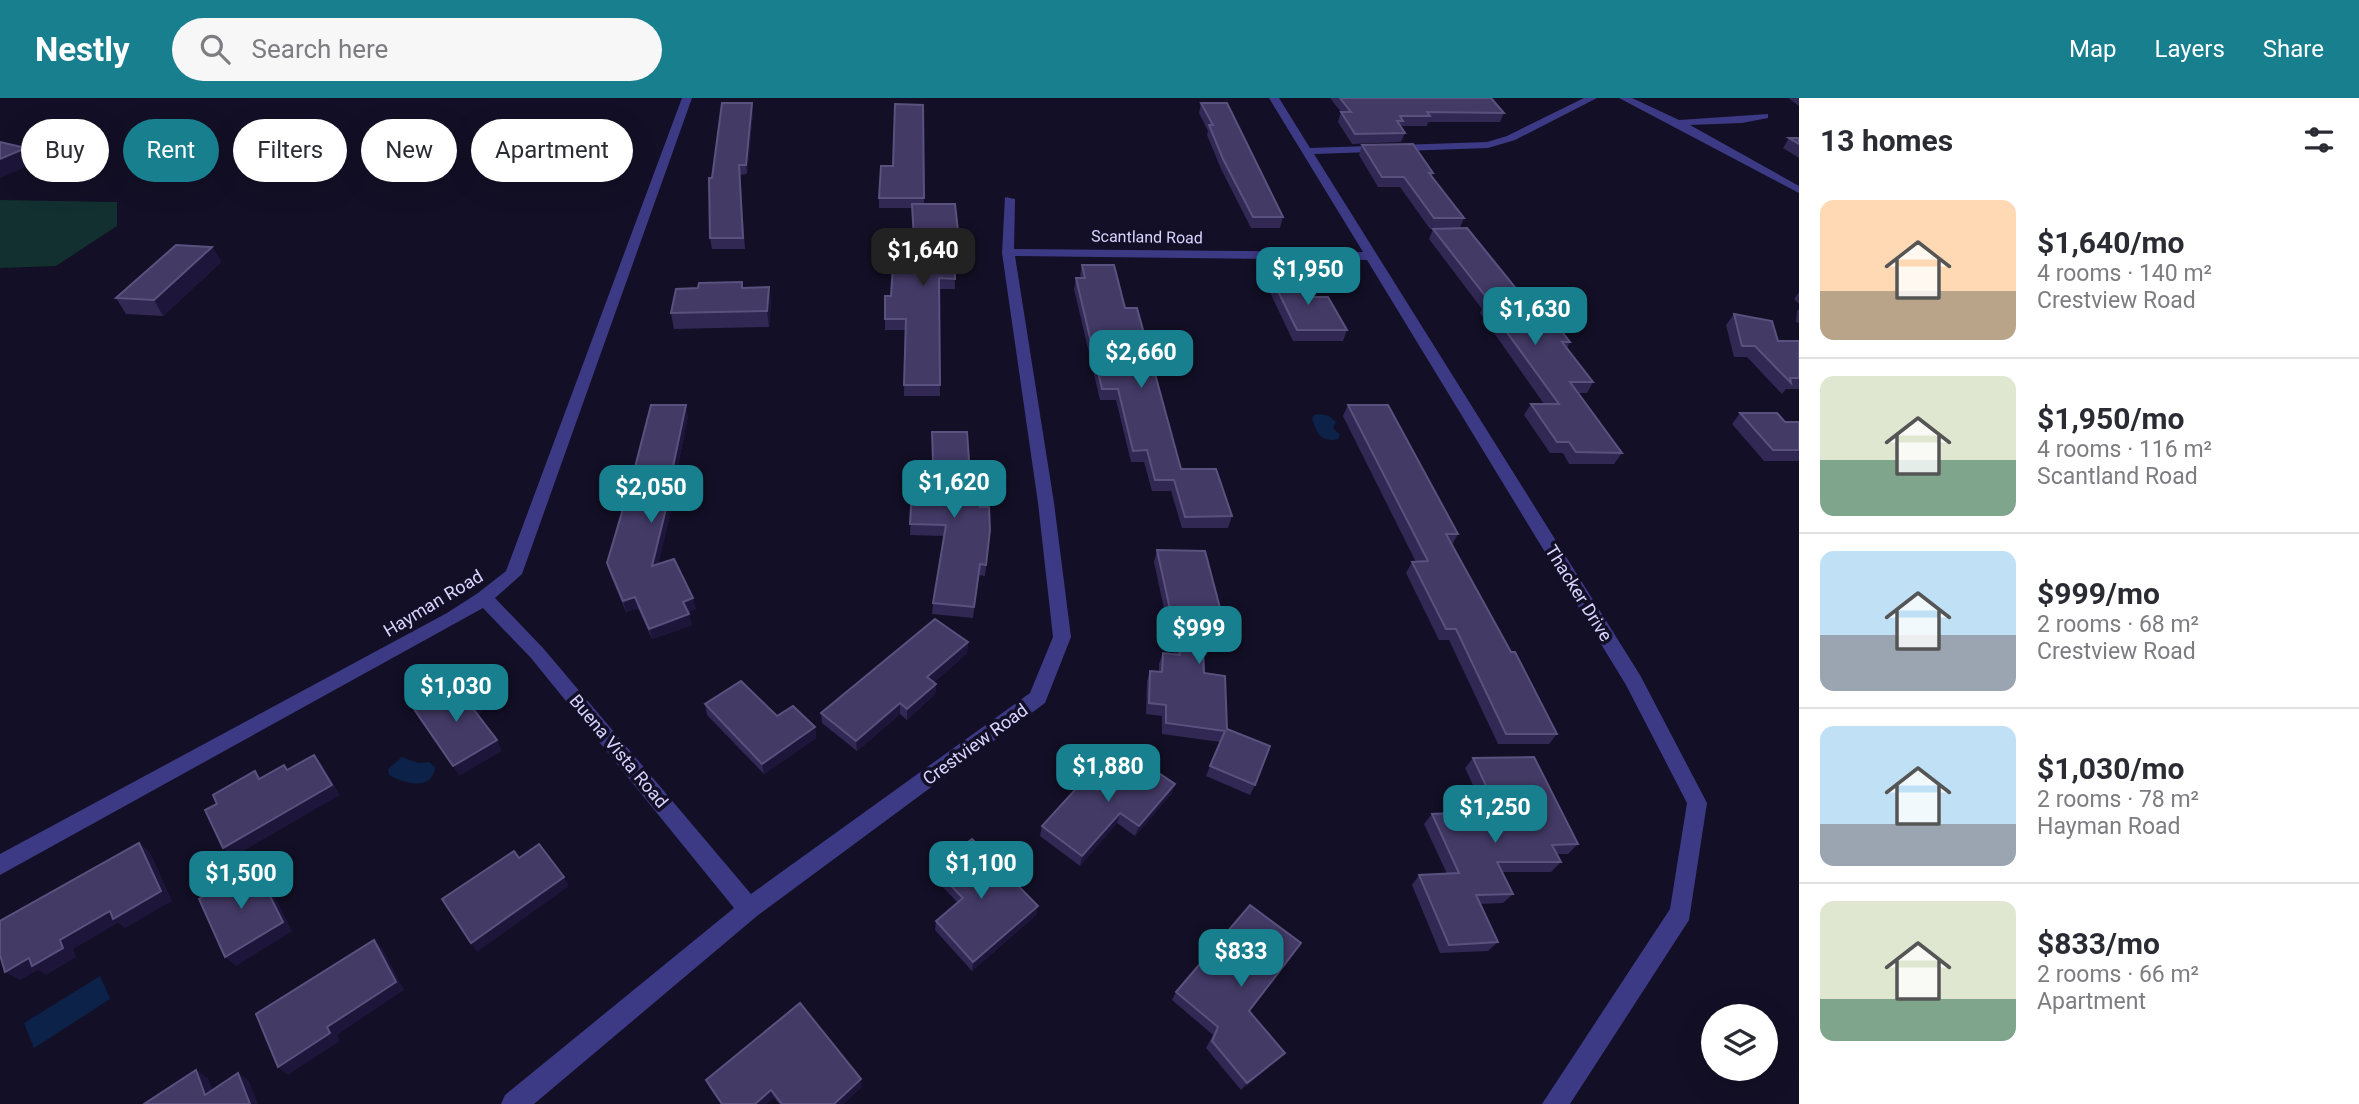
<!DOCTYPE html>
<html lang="en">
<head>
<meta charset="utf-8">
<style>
	body { margin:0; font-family:Roboto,sans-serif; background:#f7f7f7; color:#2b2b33; height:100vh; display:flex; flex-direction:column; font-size:26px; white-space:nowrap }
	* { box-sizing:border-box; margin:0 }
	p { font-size:23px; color:#7c7c81 }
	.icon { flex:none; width:38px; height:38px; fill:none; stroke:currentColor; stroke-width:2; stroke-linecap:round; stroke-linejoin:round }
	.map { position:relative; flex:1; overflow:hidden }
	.sheet { display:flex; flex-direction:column; background:#fff; width:560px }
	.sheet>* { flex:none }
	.guide { position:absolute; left:21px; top:21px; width:665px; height:63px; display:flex; gap:14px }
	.controls { position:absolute; left:1701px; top:906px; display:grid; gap:14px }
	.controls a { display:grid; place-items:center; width:77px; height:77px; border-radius:50%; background:#fff; box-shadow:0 7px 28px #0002; font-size:35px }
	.price { position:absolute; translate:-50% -60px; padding:0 16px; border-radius:14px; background:#187f8f; color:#fff; font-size:23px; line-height:46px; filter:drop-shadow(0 2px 4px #0008) }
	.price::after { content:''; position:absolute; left:50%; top:42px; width:21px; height:16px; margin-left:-10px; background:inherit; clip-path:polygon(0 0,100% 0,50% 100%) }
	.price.active { background:#222; color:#fff }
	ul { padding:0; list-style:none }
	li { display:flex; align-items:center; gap:21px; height:175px; padding:0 21px }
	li+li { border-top:2px solid #e1e1e2 }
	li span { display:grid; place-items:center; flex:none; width:196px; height:140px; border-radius:14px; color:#555 }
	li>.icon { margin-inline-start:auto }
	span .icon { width:84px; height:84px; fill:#fffc; stroke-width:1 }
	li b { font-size:30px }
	h2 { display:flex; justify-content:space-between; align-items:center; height:84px; padding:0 21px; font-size:30px }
	.pill { padding:0 24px; border-radius:32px; background:#fff; box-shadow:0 7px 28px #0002; font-size:24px; line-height:63px }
	.pill.active { background:#187f8f; color:#fff }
	header { display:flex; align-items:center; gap:42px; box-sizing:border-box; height:98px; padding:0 35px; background:#187f8f; color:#fff }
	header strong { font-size:33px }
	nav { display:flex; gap:38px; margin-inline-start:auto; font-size:24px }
	.search { width:490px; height:63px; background:#f7f7f7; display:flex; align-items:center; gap:18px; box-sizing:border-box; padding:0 24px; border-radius:38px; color:#7c7c81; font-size:26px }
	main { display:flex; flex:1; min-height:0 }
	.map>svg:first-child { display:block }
	.green { fill:#12302f }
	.water { fill:#0c2248 }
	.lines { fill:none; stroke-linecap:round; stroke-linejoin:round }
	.minor { fill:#3d3a85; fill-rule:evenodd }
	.wall { fill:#312854 }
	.shaded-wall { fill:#1d163a }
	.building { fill:#433a66; stroke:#5a527e; stroke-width:2 }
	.labels { text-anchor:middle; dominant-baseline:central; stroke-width:7; stroke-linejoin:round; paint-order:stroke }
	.far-street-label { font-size:16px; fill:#d9d4ff; stroke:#130f26 }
	.street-label { font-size:18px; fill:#d9d4ff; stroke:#130f26 }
</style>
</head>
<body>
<header>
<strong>Nestly</strong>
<div class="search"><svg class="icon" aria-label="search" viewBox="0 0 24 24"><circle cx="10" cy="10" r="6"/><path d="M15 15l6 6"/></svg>Search here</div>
<nav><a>Map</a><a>Layers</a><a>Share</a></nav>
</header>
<main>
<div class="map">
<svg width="1799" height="1006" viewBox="0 0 1799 1006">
	<rect width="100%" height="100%" fill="#130f26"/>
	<!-- green -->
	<path class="green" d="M0 102 117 104V128L56 168 0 170Z"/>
	<!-- water -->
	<g class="water">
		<path d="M1320 316 1329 318 1336 324 1333 330 1340 337 1338 341C1321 345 1317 335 1312 321L1314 317Z"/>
		<path d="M402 659 418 665 429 664 435 669C433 694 403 685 389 677L388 671Z"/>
		<path d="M100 878 110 901 34 950 24 925Z"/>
	</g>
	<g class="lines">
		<!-- minor -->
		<g class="minor">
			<path d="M682 0H692L522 476 495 500 543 550 751 796 1030 595 1053 539 1038 405 1002 155 1005 99 1015 101 1014 151 1363 154 1269 0H1279L1310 50 1487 44 1507 38 1584 0H1597L1515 42 1488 50 1314 56 1640 577 1707 705 1689 822 1570 1006H1542L1670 811 1687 705 1626 587 1367 162 1015 158 1054 405 1071 539 1045 605 757 818 534 1006H501L505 997 734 810 531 560 483 510 0 777V756L447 515 478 495 506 473Z"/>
			<path d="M1619 0H1632L1679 22 1768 16V20L1742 25 1690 27 1799 88V95Z"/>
		</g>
	</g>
	<!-- wall -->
	<g class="wall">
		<path d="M1330 0H1491L1504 15 1500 24H1428L1427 28H1402L1401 29 1405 35 1401 44 1352 46 1338 24 1341 14Z"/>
		<path d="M1788 0H1799V8Z"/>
		<path d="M752 5 753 14 747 76 740 77 745 151H712L710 140 712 80Z"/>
		<path d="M1201 5 1283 119 1280 130H1251L1221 71 1207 37 1208 33 1199 15Z"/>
		<path d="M923 7 924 106 959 142V152H954L955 191H939L940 298H904L905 232H885V221L891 198 914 142 912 110H879V100L893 68Z"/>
		<path d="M1789 40H1799V60L1783 50Z"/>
		<path d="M1362 47 1433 75 1432 78 1464 120 1460 130 1527 204 1570 244 1567 250 1593 284 1587 295H1578L1622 355 1614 366H1569L1563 355H1550L1524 317 1531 306H1544L1480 215 1482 211 1429 141 1433 131H1442H1430L1400 89H1378L1359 57Z"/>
		<path d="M212 149 221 164 163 218 126 216 116 200Z"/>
		<path d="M1082 167 1125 210 1181 371 1232 418 1228 430H1182L1171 393H1152L1144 364H1131L1116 302H1100L1074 191 1076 180H1081L1080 177Z"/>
		<path d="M1272 181 1312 199 1347 232 1343 243H1293L1269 192Z"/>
		<path d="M769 189 771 204 769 229 674 231 671 215 742 190Z"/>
		<path d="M1799 194V206L1794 201Z"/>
		<path d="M1799 211V225L1796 224 1797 213Z"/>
		<path d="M1734 216 1778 243H1799V291H1786L1782 296 1747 259H1734L1726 227Z"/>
		<path d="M1348 307 1458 436 1452 447 1557 636 1549 646H1498L1449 542H1439L1406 475 1412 464H1416L1343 318Z"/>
		<path d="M1740 315 1785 324H1799V363H1764L1732 326Z"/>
		<path d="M688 318 675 382 677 389 658 466 696 511 688 514 692 527 652 541 638 510 626 514 610 476 607 465Z"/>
		<path d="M932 334 971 391 990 432 985 478 979 477 973 520 932 516 933 505 944 438 910 437 912 391H933Z"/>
		<path d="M1157 452 1224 525 1220 536H1202L1204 575 1227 631 1255 687 1250 697 1206 678 1220 644 1162 636V618L1146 616 1147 583 1150 573 1159 574V566L1163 555 1174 557 1154 464Z"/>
		<path d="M968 544 967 555 934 584 936 586 935 596 907 622 900 616 857 653 822 625 821 615Z"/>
		<path d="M705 606 777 618 815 629 816 640 764 676 707 617Z"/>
		<path d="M1473 660 1578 746 1568 756H1557L1561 764 1551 774H1502L1513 796 1503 805 1480 806 1498 844 1488 853 1440 855 1412 787 1419 777 1447 776 1424 726 1432 716 1485 713 1465 670Z"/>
		<path d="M1175 686 1171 696 1135 738 1117 725 1080 768 1040 738 1042 728 1097 692Z"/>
		<path d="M934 770 1038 808 1036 817 972 873 935 832 936 823 958 805 934 780Z"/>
		<path d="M1176 894 1249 913 1278 962 1241 992 1206 950 1213 937 1172 902Z"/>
		<path d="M706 982 862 989 843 1006H779L774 999 766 1006H721L709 989Z"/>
	</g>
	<!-- shaded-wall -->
	<g class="shaded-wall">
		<path d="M752 5 753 14 747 76 746 67Z"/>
		<path d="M26 50 35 65 0 80V61Z"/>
		<path d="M212 149 221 164 163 218 154 202Z"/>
		<path d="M769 189 771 204 769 229 767 213Z"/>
		<path d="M686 307 688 318 675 382 677 389 655 479 652 468Z"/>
		<path d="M635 499 638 510 626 514 623 503Z"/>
		<path d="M693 500 696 511 686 515 683 504Z"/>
		<path d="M689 516 692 527 652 541 649 531Z"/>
		<path d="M968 544 967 555 927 590V579Z"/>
		<path d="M936 586 935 596 907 622V611Z"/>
		<path d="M477 604 483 614 477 618 471 608Z"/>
		<path d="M900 605V616L857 653 856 643Z"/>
		<path d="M815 629 816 640 764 676 762 666Z"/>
		<path d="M497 642 502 653 459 678 453 668Z"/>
		<path d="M314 657 322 667 340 697 233 759 223 750Z"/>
		<path d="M1175 686 1171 696 1135 738 1139 728Z"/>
		<path d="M1120 715 1117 725 1080 768 1082 758Z"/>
		<path d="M139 745 150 754 172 803 125 830 118 825 73 851 76 859 46 877 38 872 20 882 5 874 60 842Z"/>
		<path d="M255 768 265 778 292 833 236 868 225 859Z"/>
		<path d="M564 779 569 788 477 854 471 845Z"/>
		<path d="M1038 808 1036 817 972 873 973 864Z"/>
		<path d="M374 842 382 850 404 892 337 937 340 943 288 977 278 969 327 929Z"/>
		<path d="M1285 955 1278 962 1241 992 1247 985Z"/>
		<path d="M196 972 208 980 217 1004 205 997Z"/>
		<path d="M238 975 249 983 258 1006H250Z"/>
		<path d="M861 981 862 989 843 1006H834Z"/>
		<path d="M771 992 774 999 766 1006H755Z"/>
	</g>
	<!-- building -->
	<g class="building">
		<path d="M1340 0H1491L1504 15 1427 14 1430 18H1400L1403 23H1397L1405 35 1355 36 1341 14H1351Z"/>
		<path d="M722 5H752L746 67H739L743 140H710L709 80H712Z"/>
		<path d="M1201 5H1227L1283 119H1253L1223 61 1209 27H1213Z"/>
		<path d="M895 6 923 7 924 100H879L881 68H893Z"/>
		<path d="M1789 40H1799V46Z"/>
		<path d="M0 44 26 50 0 61Z"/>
		<path d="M1413 46 1433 75H1429L1464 120H1434L1404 79H1382L1362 47Z"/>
		<path d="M912 106H955L959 142H954L955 181 939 180 940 287H904L906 221H885V198H891L894 152 914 142Z"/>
		<path d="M1467 130 1527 204H1539L1570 244H1562L1593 284H1570L1622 355 1576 354 1569 344H1557L1531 306H1559L1485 204H1490L1433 131Z"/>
		<path d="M176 147 212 149 154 202 116 200Z"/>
		<path d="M1082 167H1114L1125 210H1137L1181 371H1216L1232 418 1185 419 1174 382H1155L1147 352 1133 353 1118 291H1102L1076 180H1085Z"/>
		<path d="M1272 181H1302L1312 199H1328L1347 232H1297Z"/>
		<path d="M742 184V190L769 189 767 213 671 215 676 191 698 190 699 185Z"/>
		<path d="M1734 216 1772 223 1778 243H1799V280H1790L1791 285 1755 248H1742Z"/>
		<path d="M651 307H686L671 378H674L652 468 674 461 693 500 683 504 689 516 649 531 635 499 623 503 607 465 633 377Z"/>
		<path d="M1348 307H1388L1458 436H1446L1511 554H1515L1557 636H1506L1456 531H1446L1412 464 1428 463Z"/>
		<path d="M1740 315H1777L1785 324H1799V352H1773Z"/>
		<path d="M932 334H967L971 391H979L980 409H989L990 432 986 467 980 466 974 509 933 505 946 427 910 426 912 391H934Z"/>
		<path d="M1157 452 1205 453 1224 525H1202L1204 575 1225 578 1227 631 1270 648 1255 687 1210 668 1225 633 1166 625V607L1149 605 1150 573 1162 574 1163 555 1180 557Z"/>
		<path d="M935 521 968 544 927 579 936 586 907 611 900 605 856 643 821 615Z"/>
		<path d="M741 583 777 618 793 608 815 629 762 666 705 606Z"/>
		<path d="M462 584 477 604 471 608 497 642 453 668 414 611Z"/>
		<path d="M1130 656 1175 686 1139 728 1120 715 1082 758 1042 728 1084 682 1097 692Z"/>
		<path d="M314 657 332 687 223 750 205 712 217 706 213 697 255 673 259 681 284 667 287 672Z"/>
		<path d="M1534 659 1578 746 1552 747 1561 764H1497L1513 796 1476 797 1498 844 1449 847 1419 777 1459 775 1432 716 1498 713 1473 660Z"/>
		<path d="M972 741 1038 808 973 864 936 823 963 800 934 770Z"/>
		<path d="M139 745 161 793 113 821 110 813 60 842 63 850 32 868 29 860 5 874 0 857V823Z"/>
		<path d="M539 746 564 779 471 845 442 801 514 753 519 760Z"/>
		<path d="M255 768 283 824 225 859 199 801Z"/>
		<path d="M1250 807 1301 845 1249 913 1285 955 1247 985 1212 943 1218 929 1176 894Z"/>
		<path d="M374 842 396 884 327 929 330 935 278 969 256 916Z"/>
		<path d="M800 905 861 981 834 1006H782L771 992 755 1006H722L706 982Z"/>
		<path d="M196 972 205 997 238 975 250 1006H144Z"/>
	</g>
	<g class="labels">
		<!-- far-street labels -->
		<g class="far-street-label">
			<text transform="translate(1147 139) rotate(1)">Scantland Road</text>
		</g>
		<!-- street labels -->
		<g class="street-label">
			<text transform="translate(1579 495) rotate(58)">Thacker Drive</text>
			<text transform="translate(433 505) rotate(-31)">Hayman Road</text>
			<text transform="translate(975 646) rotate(-36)">Crestview Road</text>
			<text transform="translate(619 653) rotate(50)">Buena Vista Road</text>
		</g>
	</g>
</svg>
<div class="controls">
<a><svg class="icon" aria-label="layers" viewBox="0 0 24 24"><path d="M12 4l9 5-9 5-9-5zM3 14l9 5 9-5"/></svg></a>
</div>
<b class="price active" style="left:923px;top:190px">$1,640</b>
<b class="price" style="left:1308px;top:209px">$1,950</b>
<b class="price" style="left:1535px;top:249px">$1,630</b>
<b class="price" style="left:1141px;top:292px">$2,660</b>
<b class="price" style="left:954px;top:422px">$1,620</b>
<b class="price" style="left:651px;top:427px">$2,050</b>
<b class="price" style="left:1199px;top:568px">$999</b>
<b class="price" style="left:456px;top:626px">$1,030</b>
<b class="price" style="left:1108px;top:706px">$1,880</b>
<b class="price" style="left:1495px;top:747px">$1,250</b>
<b class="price" style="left:981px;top:803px">$1,100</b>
<b class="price" style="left:241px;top:813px">$1,500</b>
<b class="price" style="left:1241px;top:891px">$833</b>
<div class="guide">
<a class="pill">Buy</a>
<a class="pill active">Rent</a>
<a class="pill">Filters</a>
<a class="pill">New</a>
<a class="pill">Apartment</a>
</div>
</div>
<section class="sheet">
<h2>13 homes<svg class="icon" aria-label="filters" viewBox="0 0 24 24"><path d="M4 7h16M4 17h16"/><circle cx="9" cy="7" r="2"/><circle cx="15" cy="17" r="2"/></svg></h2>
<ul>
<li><span style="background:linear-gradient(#ffd9b3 65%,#b9a48a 0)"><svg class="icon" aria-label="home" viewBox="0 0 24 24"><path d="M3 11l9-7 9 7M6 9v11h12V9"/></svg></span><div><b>$1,640/mo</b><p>4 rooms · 140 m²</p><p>Crestview Road</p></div></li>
<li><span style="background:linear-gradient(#dfe7d0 60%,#7fa58c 0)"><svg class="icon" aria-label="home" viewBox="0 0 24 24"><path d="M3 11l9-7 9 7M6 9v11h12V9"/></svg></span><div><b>$1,950/mo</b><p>4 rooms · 116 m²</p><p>Scantland Road</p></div></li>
<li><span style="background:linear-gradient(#bfe0f5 60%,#9aa5b1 0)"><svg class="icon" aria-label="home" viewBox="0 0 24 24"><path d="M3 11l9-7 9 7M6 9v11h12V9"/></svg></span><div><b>$999/mo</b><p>2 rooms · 68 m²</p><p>Crestview Road</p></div></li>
<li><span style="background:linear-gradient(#bfe0f5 70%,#9aa5b1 0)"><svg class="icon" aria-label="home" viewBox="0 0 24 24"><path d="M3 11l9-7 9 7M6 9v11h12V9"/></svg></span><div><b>$1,030/mo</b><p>2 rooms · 78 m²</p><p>Hayman Road</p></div></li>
<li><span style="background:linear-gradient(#dfe7d0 70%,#7fa58c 0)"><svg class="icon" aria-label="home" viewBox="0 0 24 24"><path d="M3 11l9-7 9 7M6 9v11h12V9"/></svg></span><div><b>$833/mo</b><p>2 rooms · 66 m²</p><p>Apartment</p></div></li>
</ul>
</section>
</main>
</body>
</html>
